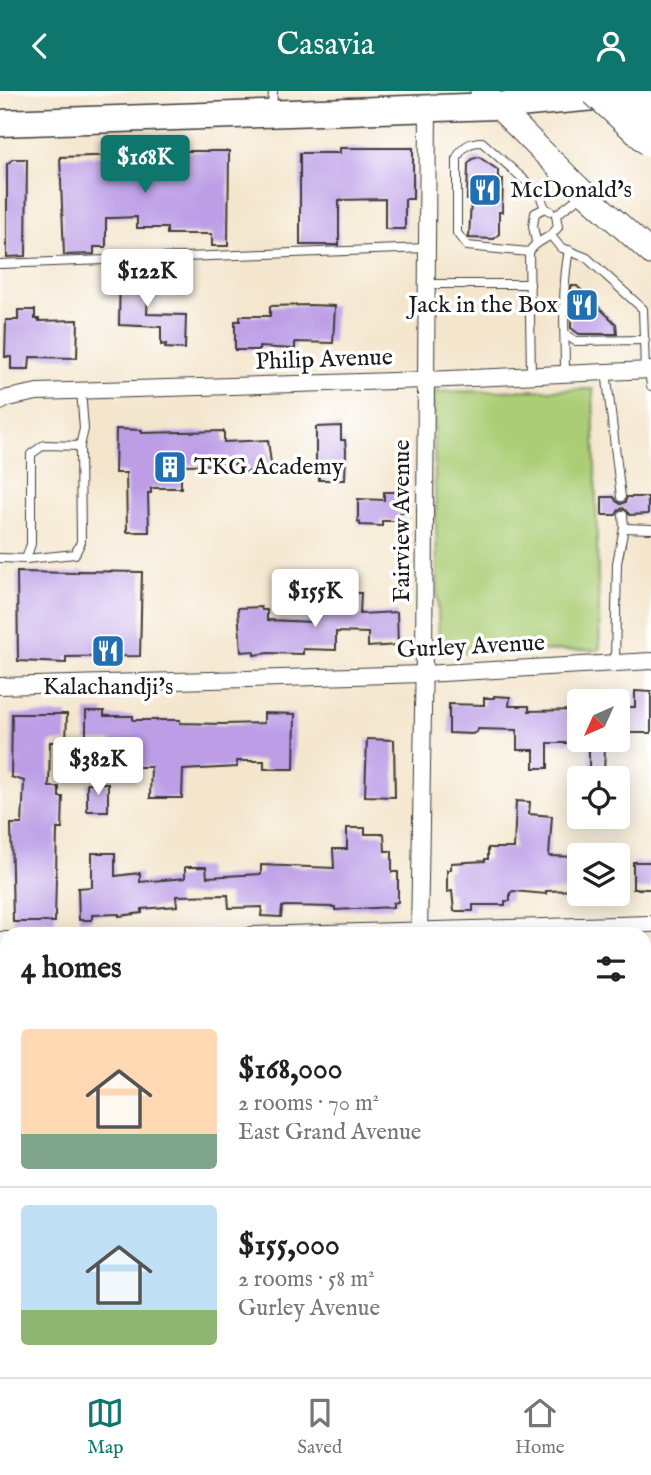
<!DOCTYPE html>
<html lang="en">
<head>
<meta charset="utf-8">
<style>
	body { margin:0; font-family:"IM FELL English",serif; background:#f6f6f6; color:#222; height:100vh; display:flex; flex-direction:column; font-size:26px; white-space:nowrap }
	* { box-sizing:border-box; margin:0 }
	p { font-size:23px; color:#767676 }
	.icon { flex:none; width:38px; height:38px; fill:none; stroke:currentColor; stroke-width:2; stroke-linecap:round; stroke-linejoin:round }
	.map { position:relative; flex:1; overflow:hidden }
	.drawer { position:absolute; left:0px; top:836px; width:651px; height:450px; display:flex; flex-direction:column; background:#fff; border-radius:21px 21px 0 0; box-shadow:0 4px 18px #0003 }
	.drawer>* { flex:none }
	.needle { width:46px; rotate:225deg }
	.controls { position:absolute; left:567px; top:598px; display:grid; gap:14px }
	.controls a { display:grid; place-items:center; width:63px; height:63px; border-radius:7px; background:#fff; box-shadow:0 4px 18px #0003; font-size:35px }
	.price { position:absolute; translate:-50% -60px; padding:0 16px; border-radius:7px; background:#fff; color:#222; font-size:23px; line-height:46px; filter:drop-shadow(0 2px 4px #0008) }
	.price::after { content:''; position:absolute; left:50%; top:42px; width:21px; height:16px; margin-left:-10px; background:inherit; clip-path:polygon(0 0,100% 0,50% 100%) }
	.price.current { background:#0f766e; color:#fff }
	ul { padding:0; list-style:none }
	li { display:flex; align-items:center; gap:21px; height:175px; padding:0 21px }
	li+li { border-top:2px solid #e0e0e0 }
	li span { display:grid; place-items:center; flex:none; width:196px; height:140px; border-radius:7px; color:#555 }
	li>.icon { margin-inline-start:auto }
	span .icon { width:84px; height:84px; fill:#fffc; stroke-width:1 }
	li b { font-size:30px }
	h2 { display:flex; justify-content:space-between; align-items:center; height:84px; padding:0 21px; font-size:30px }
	header { display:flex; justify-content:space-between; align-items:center; height:91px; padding:0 21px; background:#0f766e; color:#fff; font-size:32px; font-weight:600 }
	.tab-bar { display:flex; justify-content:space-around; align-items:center; height:98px; border-top:2px solid #e0e0e0; background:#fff; font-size:19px; color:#767676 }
	.tab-bar a { display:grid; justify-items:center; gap:4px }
	.tab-bar .current { color:#0f766e }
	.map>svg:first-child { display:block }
	.green { fill:#abcd75; stroke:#647448; stroke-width:2 }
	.building { fill:#bc9de6 }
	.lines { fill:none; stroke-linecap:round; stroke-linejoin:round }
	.lane-casing { stroke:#3c3a37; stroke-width:10 }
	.street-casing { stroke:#3c3a37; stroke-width:18 }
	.secondary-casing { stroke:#3c3a37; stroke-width:25 }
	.primary-casing { stroke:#3c3a37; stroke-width:29 }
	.lane { stroke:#fff; stroke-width:8 }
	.street { stroke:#fff; stroke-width:16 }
	.secondary { stroke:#fff; stroke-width:23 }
	.primary { stroke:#fff; stroke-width:26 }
	.highway-bridge-casing { stroke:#3c3a37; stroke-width:32; stroke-linecap:butt }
	.highway-bridge { stroke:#fff; stroke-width:30 }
	.labels { text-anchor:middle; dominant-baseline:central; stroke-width:7; stroke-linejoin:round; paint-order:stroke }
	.poi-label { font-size:24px; fill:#1c1c1c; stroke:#fff; text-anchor:start }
	.street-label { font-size:24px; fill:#1c1c1c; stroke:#fff }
</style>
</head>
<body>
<header><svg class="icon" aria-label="back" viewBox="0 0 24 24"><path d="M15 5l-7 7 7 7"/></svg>Casavia<svg class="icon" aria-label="person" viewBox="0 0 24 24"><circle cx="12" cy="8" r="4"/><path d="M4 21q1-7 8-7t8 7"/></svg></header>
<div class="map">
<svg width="651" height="1286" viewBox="0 0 651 1286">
	<rect width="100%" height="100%" fill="#fff"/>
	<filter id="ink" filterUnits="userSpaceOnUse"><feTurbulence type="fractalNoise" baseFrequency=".0143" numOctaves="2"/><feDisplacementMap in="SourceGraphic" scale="14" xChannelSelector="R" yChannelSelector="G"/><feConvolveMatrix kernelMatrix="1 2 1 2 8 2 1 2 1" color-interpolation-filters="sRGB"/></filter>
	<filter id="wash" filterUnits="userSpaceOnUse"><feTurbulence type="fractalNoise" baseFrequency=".00686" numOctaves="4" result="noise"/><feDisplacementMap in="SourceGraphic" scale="28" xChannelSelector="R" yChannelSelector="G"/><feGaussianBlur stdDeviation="1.57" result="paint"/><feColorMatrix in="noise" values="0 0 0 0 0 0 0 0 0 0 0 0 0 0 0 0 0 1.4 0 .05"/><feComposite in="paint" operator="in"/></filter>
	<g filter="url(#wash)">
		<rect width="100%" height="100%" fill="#f4e6cd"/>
		<!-- green -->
		<path class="green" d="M593 298 600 559 439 562 433 301Z"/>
		<g id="blocks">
			<!-- building -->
			<g class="building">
				<path d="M340 57H413V108H405V138H385V108L339 109V154H300V62H340Z"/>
				<path d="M157 60H229L228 155H212V143H167V137H137V126L112 127H106V156H94V163L64 164 60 66 157 63Z"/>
				<path d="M479 66 498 79V88H503L502 121H499V143L494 148 469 147 471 109H467L468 73 472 68Z"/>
				<path d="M13 68H27L26 165 7 166V73Z"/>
				<path d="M120 177 149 178 147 223 186 224 185 258 165 257 166 253 161 254V236L119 234Z"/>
				<path d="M571 195H577L616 233 617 243H579L571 237Z"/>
				<path d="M310 214 335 215 333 252 295 251V258L259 256V259H235V230H240V225H270V215Z"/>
				<path d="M18 219H35V228H39V230L78 229 77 267 30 266 29 278H11V266H5L6 229H18Z"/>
				<path d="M341 335V349H345L346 360 345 389H319V379H316V336Z"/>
				<path d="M116 338 142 339V342L224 340V351L268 349 272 380 243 381V373L181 374V397H151V402H148L149 441H127L126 382H115Z"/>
				<path d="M384 401H405L404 422H399V430H382V435L360 434V431H358V408L384 409Z"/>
				<path d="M602 406H614L616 410 621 413 625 411 627 406H648V423L630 424 623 417 619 419 616 424H602Z"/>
				<path d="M78 480 142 481 140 565 66 566V572L18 570 17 481 78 482Z"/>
				<path d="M343 502H361L360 523 397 521 398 554 368 556V542L336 541V559L303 558V563L268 562 254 564V560L241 561 238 517 261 516 262 519H267V529L313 531 314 520H342Z"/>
				<path d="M635 600 651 601V642H618V616H635Z"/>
				<path d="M494 605 510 606 509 615H529V620L579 619V652H548V677H534V659H517V639L478 638 477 641 472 643 449 642V613L484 614V607H494Z"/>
				<path d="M86 620H104V625H133V629H180V632L223 633 264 632V622L295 623 294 678H264V670H237V676L183 679 182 707H150L151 676H112V650H86Z"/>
				<path d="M12 623H67L66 651H50L49 696H59V706H63L62 738H57L55 831H13L11 733H22L24 690 11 686Z"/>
				<path d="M367 648 394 649 395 706 365 705Z"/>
				<path d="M589 649H605L604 688H589Z"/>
				<rect x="87" y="692" width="21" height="28"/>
				<path d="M516 710 530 711 529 723 552 725 549 765 579 766V799L546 800V803L513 800 510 802V810H505V814H473V820H454L452 800 447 801V779H451V772L485 770V768H488V757H514Z"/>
				<path d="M347 737H365V743H384L385 760H392V781H398V811L393 812V816L335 819V816L285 815 282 816 281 826 261 825 262 816 229 817 228 804 176 805 177 815 142 818V822L119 825V823L92 824V829H79L78 797 92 796V762H115V785L140 782V791L185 787V776H206L207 786 261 783V774L334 777 333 758H347Z"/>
				<rect x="633" y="771" width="18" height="27"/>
			</g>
		</g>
	</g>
	<g filter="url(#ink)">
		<use href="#blocks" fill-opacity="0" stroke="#3c3a37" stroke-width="2"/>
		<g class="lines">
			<defs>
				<g id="lane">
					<path d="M272 19 273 0"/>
					<path d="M552 146 560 156 587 167 643 218 645 279"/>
					<path d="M536 151 533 135 535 122 545 117 550 120"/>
					<path d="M529 161 467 155 457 142V67C462 56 469 51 482 51L539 102 545 117"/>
					<path d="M0 173 427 157"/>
					<path d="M427 193H530"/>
					<path d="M565 243 575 250 645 249"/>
					<path d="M649 279 651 295"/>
					<path d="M606 280 621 406"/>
					<path d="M565 282C565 241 561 200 569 159"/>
					<path d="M531 283 529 161C539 146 548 151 558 136L556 124 582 104"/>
					<path d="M624 437 651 438"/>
					<path d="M0 467 26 468 31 453V363L44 354 80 355 84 338 81 299"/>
					<path d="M26 468 75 463 81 451 80 355"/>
					<path d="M615 571 617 472 624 437 623 424"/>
				</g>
				<g id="street">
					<path d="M0 311 8 307 37 301 426 289 651 279"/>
					<path d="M0 595 424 583 651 570"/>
					<path d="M251 844 651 833"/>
					<path d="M419 844 424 564 428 17"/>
					<path d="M0 849H7"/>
					<path d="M412 1286 413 1279"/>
				</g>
				<g id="secondary">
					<path d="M482 0 578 96 651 162"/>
					<path d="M644 1090H651"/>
					<path d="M0 1115 7 1114"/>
				</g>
				<path id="primary" d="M0 32 496 15 617 4"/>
			</defs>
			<!-- lane casing -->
			<use href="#lane" class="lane-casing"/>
			<!-- street casing -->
			<use href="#street" class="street-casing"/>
			<!-- secondary casing -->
			<use href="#secondary" class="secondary-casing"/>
			<!-- primary casing -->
			<use href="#primary" class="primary-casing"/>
			<!-- lane -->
			<use href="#lane" class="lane"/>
			<!-- street -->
			<use href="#street" class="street"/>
			<!-- secondary -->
			<use href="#secondary" class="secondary"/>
			<!-- primary -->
			<use href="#primary" class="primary"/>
			<defs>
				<g id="highway-bridge">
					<path d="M595 0 651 51"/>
					<path d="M629 0 651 20"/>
				</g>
			</defs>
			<!-- highway-bridge casing -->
			<use href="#highway-bridge" class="highway-bridge-casing"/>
			<!-- highway-bridge -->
			<use href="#highway-bridge" class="highway-bridge"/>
		</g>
	</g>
	<!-- icons -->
	<defs>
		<symbol id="restaurant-square" viewBox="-11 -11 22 22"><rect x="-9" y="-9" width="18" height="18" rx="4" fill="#1f6fb2" stroke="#fff"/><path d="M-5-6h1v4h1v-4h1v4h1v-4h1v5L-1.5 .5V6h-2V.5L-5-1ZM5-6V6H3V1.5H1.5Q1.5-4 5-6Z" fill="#fff"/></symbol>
		<symbol id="building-square" viewBox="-11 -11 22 22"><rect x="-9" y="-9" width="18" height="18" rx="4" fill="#1f6fb2" stroke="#fff"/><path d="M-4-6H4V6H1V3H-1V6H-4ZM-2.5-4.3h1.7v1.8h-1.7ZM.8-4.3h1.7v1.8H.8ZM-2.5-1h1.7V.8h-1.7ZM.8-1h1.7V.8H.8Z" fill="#fff"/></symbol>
	</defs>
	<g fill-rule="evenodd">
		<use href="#restaurant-square" x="466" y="80" width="38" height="38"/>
		<use href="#restaurant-square" x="563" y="195" width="38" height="38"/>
		<use href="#building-square" x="151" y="357" width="38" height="38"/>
		<use href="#restaurant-square" x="89" y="541" width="38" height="38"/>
	</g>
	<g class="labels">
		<!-- poi labels -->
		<g class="poi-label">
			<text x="510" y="99">McDonald's</text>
			<text x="558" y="214" text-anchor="end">Jack in the Box</text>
			<text x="194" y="376">TKG Academy</text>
			<text x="108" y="596" text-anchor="middle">Kalachandji's</text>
		</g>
		<!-- street labels -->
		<g class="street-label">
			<text transform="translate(324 269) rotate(-2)">Philip Avenue</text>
			<text transform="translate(402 430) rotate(-90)">Fairview Avenue</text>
			<text transform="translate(471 556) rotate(-3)">Gurley Avenue</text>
		</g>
	</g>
</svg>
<div class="controls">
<a><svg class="needle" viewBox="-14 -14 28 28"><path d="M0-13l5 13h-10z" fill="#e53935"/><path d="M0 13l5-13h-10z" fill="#767676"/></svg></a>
<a><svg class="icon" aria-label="locate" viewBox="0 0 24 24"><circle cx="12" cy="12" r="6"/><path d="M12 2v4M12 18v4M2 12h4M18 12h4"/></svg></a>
<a><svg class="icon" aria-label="layers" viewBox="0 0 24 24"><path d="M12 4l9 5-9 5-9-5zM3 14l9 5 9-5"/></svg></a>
</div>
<b class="price current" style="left:145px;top:104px">$168K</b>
<b class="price" style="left:147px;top:218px">$122K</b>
<b class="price" style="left:315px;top:538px">$155K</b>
<b class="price" style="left:98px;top:706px">$382K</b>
<section class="drawer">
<h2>4 homes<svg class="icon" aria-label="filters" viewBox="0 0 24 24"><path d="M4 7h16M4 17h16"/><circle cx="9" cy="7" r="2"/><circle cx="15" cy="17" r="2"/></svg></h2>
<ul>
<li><span style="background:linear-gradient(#ffd9b3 75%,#7fa58c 0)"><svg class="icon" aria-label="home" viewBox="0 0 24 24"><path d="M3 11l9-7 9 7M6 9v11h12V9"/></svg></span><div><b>$168,000</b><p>2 rooms · 70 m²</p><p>East Grand Avenue</p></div></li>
<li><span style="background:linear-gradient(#bfe0f5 75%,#8fb573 0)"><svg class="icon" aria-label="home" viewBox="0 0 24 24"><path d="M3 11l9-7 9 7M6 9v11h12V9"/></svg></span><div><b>$155,000</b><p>2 rooms · 58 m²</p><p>Gurley Avenue</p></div></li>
</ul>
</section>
</div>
<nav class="tab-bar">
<a class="current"><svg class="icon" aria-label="map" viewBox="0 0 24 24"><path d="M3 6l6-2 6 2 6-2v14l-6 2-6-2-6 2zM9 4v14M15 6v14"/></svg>Map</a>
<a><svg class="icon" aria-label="saved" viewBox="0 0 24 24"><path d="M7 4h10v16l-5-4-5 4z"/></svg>Saved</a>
<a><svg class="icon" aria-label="home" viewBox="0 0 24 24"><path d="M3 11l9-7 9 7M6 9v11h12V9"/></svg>Home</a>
</nav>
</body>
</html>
